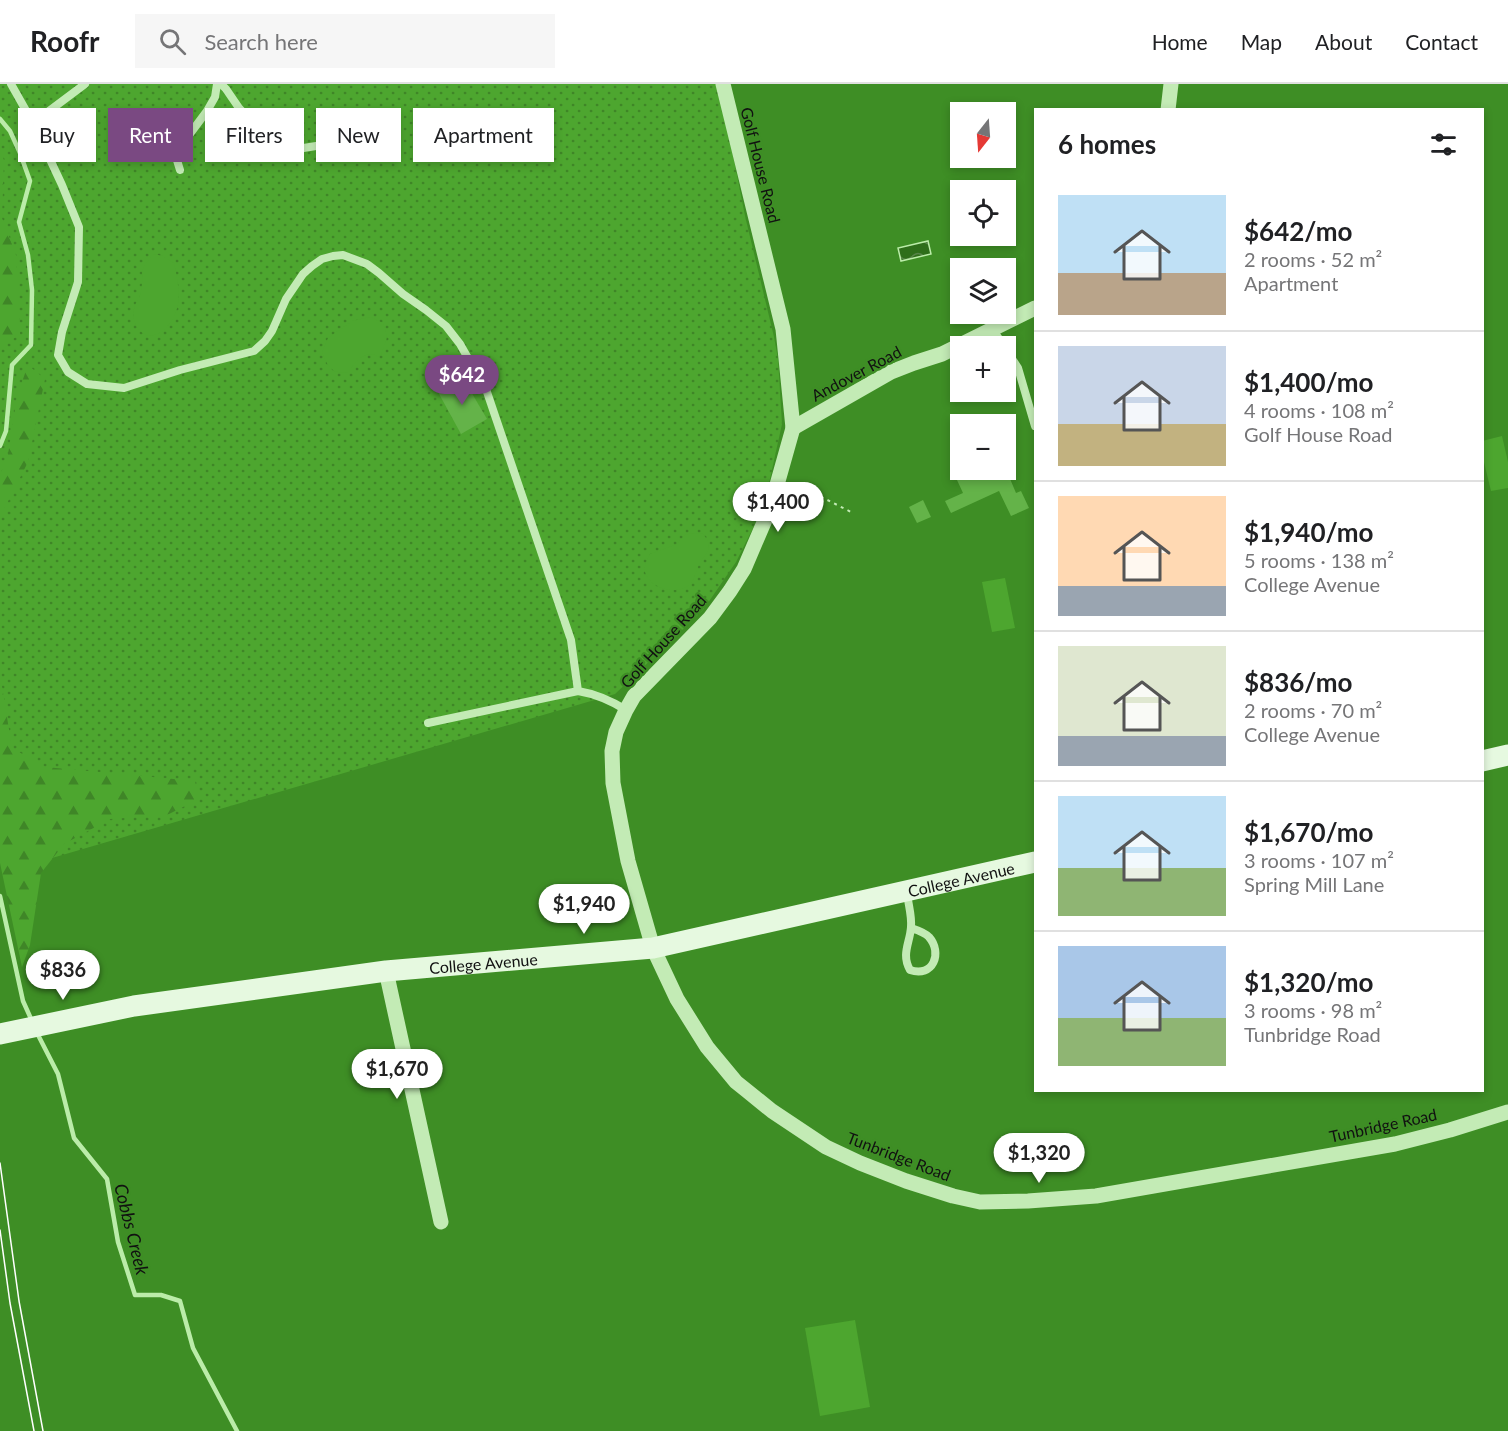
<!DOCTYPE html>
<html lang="en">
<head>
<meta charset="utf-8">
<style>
	body { margin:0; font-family:Lato,sans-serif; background:#f6f6f6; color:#202124; height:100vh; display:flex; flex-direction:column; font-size:22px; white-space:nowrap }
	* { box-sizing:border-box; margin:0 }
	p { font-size:20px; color:#757577 }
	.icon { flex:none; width:33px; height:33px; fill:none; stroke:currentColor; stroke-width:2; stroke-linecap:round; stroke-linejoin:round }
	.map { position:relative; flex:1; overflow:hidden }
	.details { position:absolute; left:1034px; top:24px; width:450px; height:984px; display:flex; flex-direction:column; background:#fff; border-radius:0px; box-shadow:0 3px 9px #0003 }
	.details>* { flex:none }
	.hud { position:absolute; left:18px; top:24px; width:570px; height:54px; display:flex; gap:12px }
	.needle { width:39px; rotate:197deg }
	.tools { position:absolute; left:950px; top:18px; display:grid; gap:12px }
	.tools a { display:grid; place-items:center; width:66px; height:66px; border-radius:0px; background:#fff; box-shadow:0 3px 9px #0003; font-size:30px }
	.price { position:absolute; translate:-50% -51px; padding:0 14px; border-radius:21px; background:#fff; color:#222; font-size:20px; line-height:39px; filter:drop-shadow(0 2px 3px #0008) }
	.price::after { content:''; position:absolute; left:50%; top:36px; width:18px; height:14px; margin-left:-9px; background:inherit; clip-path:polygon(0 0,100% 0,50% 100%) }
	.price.on { background:#7a4982; color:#fff }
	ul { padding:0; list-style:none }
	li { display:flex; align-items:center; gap:18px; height:150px; padding:0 24px }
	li+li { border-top:2px solid #e0e0e0 }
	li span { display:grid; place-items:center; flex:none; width:168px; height:120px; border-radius:0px; color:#555 }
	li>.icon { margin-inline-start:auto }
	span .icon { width:72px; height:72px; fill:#fffc; stroke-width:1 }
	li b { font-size:26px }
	h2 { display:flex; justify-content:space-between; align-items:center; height:72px; padding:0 24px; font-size:26px }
	.chip { padding:0 21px; border-radius:0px; background:#fff; box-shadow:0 3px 9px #0003; font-size:21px; line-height:54px }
	.chip.on { background:#7a4982; color:#fff }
	header { display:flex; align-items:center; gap:36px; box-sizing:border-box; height:84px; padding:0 30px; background:#fff; border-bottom:2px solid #e0e0e0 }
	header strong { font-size:28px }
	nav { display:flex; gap:33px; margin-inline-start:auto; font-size:21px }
	.search { width:420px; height:54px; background:#f6f6f6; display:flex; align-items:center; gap:15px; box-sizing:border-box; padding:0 21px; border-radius:0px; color:#757577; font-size:22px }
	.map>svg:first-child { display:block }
	.grass { fill:url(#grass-dots) }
	.forest { fill:url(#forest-firs) }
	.garden { fill:#4da62f }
	.water { fill:url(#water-waves); stroke:#bbeca9; stroke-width:1.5 }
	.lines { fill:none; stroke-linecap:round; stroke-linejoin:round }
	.stream { stroke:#bbeca9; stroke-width:4.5 }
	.building { fill:#64b349 }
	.path { stroke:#c3ebb5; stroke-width:2; stroke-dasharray:3 4.5; stroke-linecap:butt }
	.service { stroke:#c3ebb5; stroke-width:8 }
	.minor { stroke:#c3ebb5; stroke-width:15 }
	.secondary { stroke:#e6f9e0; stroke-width:21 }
	.tram { stroke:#fff; stroke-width:1.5 }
	.labels { text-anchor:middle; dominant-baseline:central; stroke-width:4.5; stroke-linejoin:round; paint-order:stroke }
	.street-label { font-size:16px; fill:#111; stroke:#3e8e25 }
	.water-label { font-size:18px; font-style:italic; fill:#111; stroke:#3e8e25 }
</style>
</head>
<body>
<header>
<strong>Roofr</strong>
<div class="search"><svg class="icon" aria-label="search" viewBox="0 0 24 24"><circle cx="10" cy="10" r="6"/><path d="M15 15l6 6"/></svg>Search here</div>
<nav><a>Home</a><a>Map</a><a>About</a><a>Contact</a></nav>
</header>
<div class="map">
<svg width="1508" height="1347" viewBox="0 0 1508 1347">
	<defs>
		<pattern id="grass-dots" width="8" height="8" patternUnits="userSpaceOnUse" patternTransform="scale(1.5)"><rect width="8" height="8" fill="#4da62f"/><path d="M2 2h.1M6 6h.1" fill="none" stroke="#3f8627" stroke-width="1.8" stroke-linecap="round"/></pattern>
		<pattern id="forest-firs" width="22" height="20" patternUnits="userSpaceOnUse" patternTransform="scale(1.5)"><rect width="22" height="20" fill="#4da62f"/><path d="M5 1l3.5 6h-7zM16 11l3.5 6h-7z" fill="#3f8627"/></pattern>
		<pattern id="water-waves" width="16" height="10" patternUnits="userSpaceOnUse" patternTransform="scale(1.5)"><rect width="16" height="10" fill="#2e6e1a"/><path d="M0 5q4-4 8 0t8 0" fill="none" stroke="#578449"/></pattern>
	</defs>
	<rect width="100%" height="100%" fill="#3e8e25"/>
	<!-- grass -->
	<path class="grass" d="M0 0H719L745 132 774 253 778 275 782 340 764 422 736 478 703 526 615 610 4 788 0 751Z"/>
	<!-- forest -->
	<g class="forest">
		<path d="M0 66 4 76 2 134 16 171 20 251 0 261Z"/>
		<path d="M28 281 45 295 28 378 0 433V390L7 377 17 312Z"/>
		<path d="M0 590 12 664 45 683 195 697 199 715 167 731 110 735 64 760 41 789 30 861 22 883 0 779Z"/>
	</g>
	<!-- garden -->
	<g class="garden">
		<path d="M154 170 163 172 174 179C179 202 184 225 166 244 161 249 157 251 149 252 135 247 131 234 135 221 137 217 140 213 141 208 145 187 136 189 154 170Z"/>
		<path d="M370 233 383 239C390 257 386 255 381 271L378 273C366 264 356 278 348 288 332 291 327 282 322 268L328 254 352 237Z"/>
		<path d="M1502 352 1508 378V404L1491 407 1482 370V357Z"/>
		<path d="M692 449 703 450C714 463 708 466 700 479 696 485 695 495 690 500 678 512 650 505 645 488 644 482 647 476 650 470L677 460 685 451Z"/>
		<path d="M1005 494 1015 544 992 548 982 498Z"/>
		<path d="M855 1236 870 1323 820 1332 805 1244Z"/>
	</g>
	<!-- water -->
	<path class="water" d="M928 157 931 170 901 177 898 164Z"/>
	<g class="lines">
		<!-- stream -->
		<g class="stream">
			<path d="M0 35 10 47 20 69 30 97 19 138 28 171 32 206 31 261 12 281 6 347 0 362"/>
			<path d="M0 812 23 917 32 937"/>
			<path d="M36 947 58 990 74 1054 107 1095 118 1158 135 1211H161L180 1217 193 1264 237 1347"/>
		</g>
	</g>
	<!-- building -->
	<g class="building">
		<path d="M463 294 487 335 461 350 438 308Z"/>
		<path d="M981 386H989L994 396 1008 390 1016 409 1021 407 1029 424 1011 432 999 407 951 429 945 417 963 409 957 396Z"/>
		<path d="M923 416 931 433 917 439 909 423Z"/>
	</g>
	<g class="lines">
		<!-- path -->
		<path class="path" d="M794 399 851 428"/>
		<!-- service -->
		<g class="service">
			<path d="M11 0 33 39 62 101 79 143 78 198 62 248 58 271 68 288 87 300 124 304 180 286 254 267 265 257 272 247 286 215 303 190 312 182 322 175 333 172 343 171 367 180 379 189 403 210 426 226 446 242 460 260 487 308 571 556 578 607C596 610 610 616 626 626"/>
			<path d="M221 0 226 5 239 24 262 49 279 62 291 66 341 58H353"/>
			<path d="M33 39 85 0"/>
			<path d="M180 86 176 73 189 51 207 27 215 13 217 0"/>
			<path d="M993 246 1004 262"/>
			<path d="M1005 264 1018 284 1035 342"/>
			<path d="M428 639 578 607"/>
			<path d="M907 808C908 820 912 831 911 843 910 859 901 870 910 886 933 894 943 869 929 853 924 848 917 846 911 844"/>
		</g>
		<!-- minor -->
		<g class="minor">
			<path d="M723 0 783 245 793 344 771 422 744 485 730 507 710 534 634 612 626 626 616 648 612 667 613 699 628 777 653 864 677 915 707 963 736 998 746 1006 772 1027 826 1063 860 1079 906 1097 953 1112 980 1118 1028 1117 1096 1112 1395 1060 1450 1046 1508 1028"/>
			<path d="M1168 26 1171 0"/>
			<path d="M793 344 891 288 914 279 942 270 1035 224"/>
			<path d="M386 887 441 1138"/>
		</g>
		<!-- secondary -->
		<g class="secondary">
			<path d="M1482 677 1508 671"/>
			<path id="s1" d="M0 950 134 922 386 887 653 864 1035 778"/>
		</g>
		<!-- tram -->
		<g class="tram">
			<path d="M0 1079 19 1217 43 1347"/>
			<path d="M0 1146 10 1219 34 1347"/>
		</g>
	</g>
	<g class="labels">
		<!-- street labels -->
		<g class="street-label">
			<text transform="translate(761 81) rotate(76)">Golf House Road</text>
			<text transform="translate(856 289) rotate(-28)">Andover Road</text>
			<text transform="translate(663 557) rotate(-48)">Golf House Road</text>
			<text stroke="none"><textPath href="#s1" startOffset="975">College Avenue</textPath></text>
			<text stroke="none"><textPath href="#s1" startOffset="489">College Avenue</textPath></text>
			<text transform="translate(1383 1041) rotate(-12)">Tunbridge Road</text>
			<text transform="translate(899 1072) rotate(21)">Tunbridge Road</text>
		</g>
		<!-- water labels -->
		<g class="water-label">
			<text transform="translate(132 1145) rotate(76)">Cobbs Creek</text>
		</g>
	</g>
</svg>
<div class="tools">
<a><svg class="needle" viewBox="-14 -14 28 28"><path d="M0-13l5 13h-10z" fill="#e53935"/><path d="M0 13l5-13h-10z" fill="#757577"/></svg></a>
<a><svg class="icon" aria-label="locate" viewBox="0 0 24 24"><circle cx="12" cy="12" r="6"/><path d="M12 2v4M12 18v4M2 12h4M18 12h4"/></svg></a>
<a><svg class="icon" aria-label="layers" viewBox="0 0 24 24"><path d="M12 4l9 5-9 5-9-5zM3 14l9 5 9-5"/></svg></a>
<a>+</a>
<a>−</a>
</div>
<b class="price on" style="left:462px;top:322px">$642</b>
<b class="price" style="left:778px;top:449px">$1,400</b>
<b class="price" style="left:584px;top:851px">$1,940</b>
<b class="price" style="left:63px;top:917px">$836</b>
<b class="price" style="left:397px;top:1016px">$1,670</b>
<b class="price" style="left:1039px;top:1100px">$1,320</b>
<div class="hud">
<a class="chip">Buy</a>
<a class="chip on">Rent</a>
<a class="chip">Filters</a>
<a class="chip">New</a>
<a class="chip">Apartment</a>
</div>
<section class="details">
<h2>6 homes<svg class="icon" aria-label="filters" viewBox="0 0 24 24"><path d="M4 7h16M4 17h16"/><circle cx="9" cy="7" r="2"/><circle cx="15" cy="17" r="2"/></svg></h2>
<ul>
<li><span style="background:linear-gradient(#bfe0f5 65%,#b9a48a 0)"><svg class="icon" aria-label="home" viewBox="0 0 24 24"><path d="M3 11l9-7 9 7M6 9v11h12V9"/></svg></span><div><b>$642/mo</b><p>2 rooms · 52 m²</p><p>Apartment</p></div></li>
<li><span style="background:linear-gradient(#c9d6e8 65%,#c2b280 0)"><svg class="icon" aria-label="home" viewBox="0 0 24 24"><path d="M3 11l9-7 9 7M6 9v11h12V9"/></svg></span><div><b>$1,400/mo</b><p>4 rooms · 108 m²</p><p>Golf House Road</p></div></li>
<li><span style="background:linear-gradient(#ffd9b3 75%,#9aa5b1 0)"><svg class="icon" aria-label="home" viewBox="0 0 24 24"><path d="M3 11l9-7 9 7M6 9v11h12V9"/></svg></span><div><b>$1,940/mo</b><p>5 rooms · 138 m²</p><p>College Avenue</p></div></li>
<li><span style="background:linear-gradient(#dfe7d0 75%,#9aa5b1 0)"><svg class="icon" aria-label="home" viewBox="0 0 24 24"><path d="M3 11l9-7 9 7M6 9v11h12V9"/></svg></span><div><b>$836/mo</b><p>2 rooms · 70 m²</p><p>College Avenue</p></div></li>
<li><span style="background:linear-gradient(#bfe0f5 60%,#8fb573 0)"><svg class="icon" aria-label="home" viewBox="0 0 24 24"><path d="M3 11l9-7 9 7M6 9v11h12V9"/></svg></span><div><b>$1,670/mo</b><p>3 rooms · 107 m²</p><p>Spring Mill Lane</p></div></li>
<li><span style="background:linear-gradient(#a9c7e8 60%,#8fb573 0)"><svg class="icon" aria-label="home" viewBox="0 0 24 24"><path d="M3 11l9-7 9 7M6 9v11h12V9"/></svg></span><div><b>$1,320/mo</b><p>3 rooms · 98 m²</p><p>Tunbridge Road</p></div></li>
</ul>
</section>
</div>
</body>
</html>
